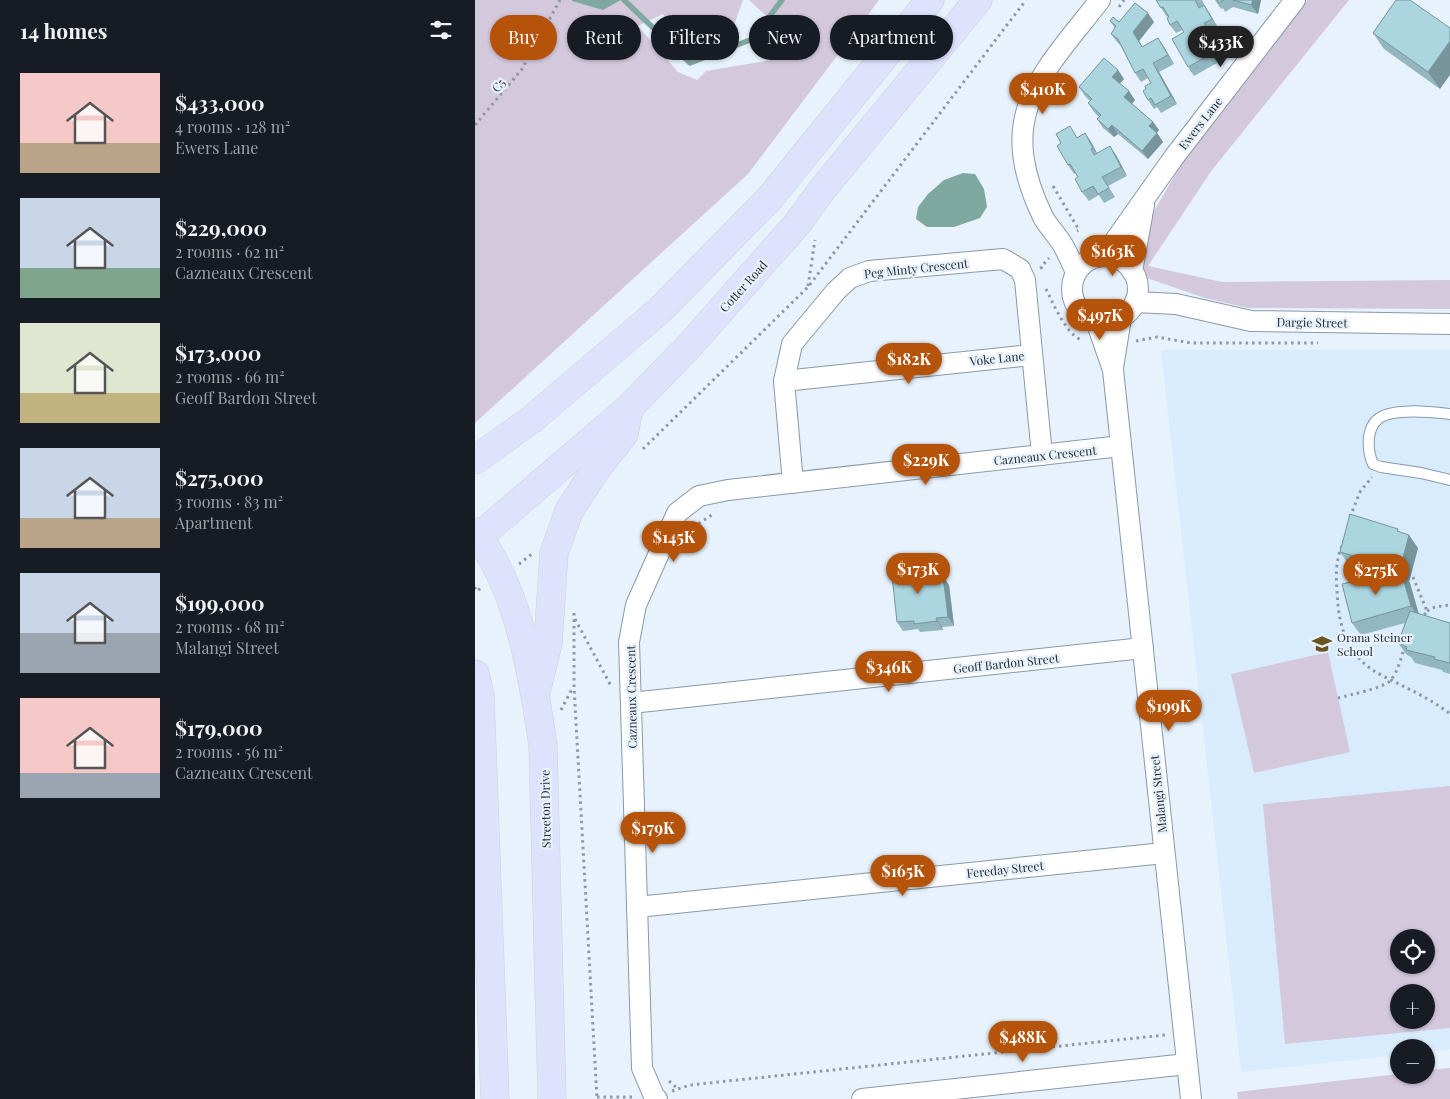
<!DOCTYPE html>
<html lang="en">
<head>
<meta charset="utf-8">
<style>
	body { margin:0; font-family:"Playfair Display",serif; background:#20242c; color:#f1f3f6; height:100vh; display:flex; flex-direction:column; font-size:19px; white-space:nowrap }
	* { box-sizing:border-box; margin:0 }
	p { font-size:16px; color:#9ea1a6 }
	.icon { flex:none; width:28px; height:28px; fill:none; stroke:currentColor; stroke-width:2; stroke-linecap:round; stroke-linejoin:round }
	.map { position:relative; flex:1; overflow:hidden }
	.sheet { display:flex; flex-direction:column; background:#171b24; width:475px }
	.sheet>* { flex:none }
	.guide { position:absolute; left:15px; top:15px; width:475px; height:45px; display:flex; gap:10px }
	.buttons { position:absolute; left:915px; top:929px; display:grid; gap:10px }
	.buttons a { display:grid; place-items:center; width:45px; height:45px; border-radius:50%; background:#171b24; box-shadow:0 1px 4px #0004; font-size:25px }
	.price { position:absolute; translate:-50% -42px; padding:0 11px; border-radius:18px; background:#b45309; color:#fff; font-size:16px; line-height:32px; filter:drop-shadow(0 1px 2px #0008) }
	.price::after { content:''; position:absolute; left:50%; top:30px; width:15px; height:11px; margin-left:-8px; background:inherit; clip-path:polygon(0 0,100% 0,50% 100%) }
	.price.selected { background:#222; color:#fff }
	ul { padding:0; list-style:none }
	li { display:flex; align-items:center; gap:15px; height:125px; padding:0 20px }
	li span { display:grid; place-items:center; flex:none; width:140px; height:100px; border-radius:0px; color:#555 }
	li>.icon { margin-inline-start:auto }
	span .icon { width:60px; height:60px; fill:#fffc; stroke-width:1 }
	li b { font-size:21px }
	h2 { display:flex; justify-content:space-between; align-items:center; height:60px; padding:0 20px; font-size:21px }
	.pill { padding:0 18px; border-radius:22px; background:#171b24; box-shadow:0 1px 4px #0004; font-size:18px; line-height:45px }
	.pill.selected { background:#b45309; color:#fff }
	main { display:flex; flex:1; min-height:0 }
	.map>svg:first-child { display:block }
	.built { fill:#d8ecfe; fill-rule:evenodd }
	.green { fill:#d4c8dd; fill-rule:evenodd }
	.water { fill:#7fa8a0 }
	.lines { fill:none; stroke-linecap:round; stroke-linejoin:round }
	.stream { stroke:#7fa8a0; stroke-width:5.5 }
	.lane-casing { stroke:#8899a9; stroke-width:12 }
	.street-casing { stroke:#8899a9; stroke-width:22 }
	.primary-casing { stroke:#cfd0d2; stroke-width:29 }
	.path { stroke:#9099a2; stroke-width:3; stroke-dasharray:2.5 4; stroke-linecap:butt }
	.lane { stroke:#fff; stroke-width:10 }
	.street { stroke:#fff; stroke-width:20 }
	.primary { stroke:#dfe2fd; stroke-width:28 }
	.wall { fill:#93b7c0 }
	.shaded-wall { fill:#78959c }
	.building { fill:#abd5df; stroke:#78959c }
	.labels { text-anchor:middle; dominant-baseline:central; stroke-width:4.5; stroke-linejoin:round; paint-order:stroke }
	.street-label { font-size:12px; fill:#252b32; stroke:#e7f2fc }
	.poi-label { font-size:12px; fill:#252b32; stroke:#e7f2fc; text-anchor:start }
</style>
</head>
<body>
<main>
<section class="sheet">
<h2>14 homes<svg class="icon" aria-label="filters" viewBox="0 0 24 24"><path d="M4 7h16M4 17h16"/><circle cx="9" cy="7" r="2"/><circle cx="15" cy="17" r="2"/></svg></h2>
<ul>
<li><span style="background:linear-gradient(#f6c9c9 70%,#b9a48a 0)"><svg class="icon" aria-label="home" viewBox="0 0 24 24"><path d="M3 11l9-7 9 7M6 9v11h12V9"/></svg></span><div><b>$433,000</b><p>4 rooms · 128 m²</p><p>Ewers Lane</p></div></li>
<li><span style="background:linear-gradient(#c9d6e8 70%,#7fa58c 0)"><svg class="icon" aria-label="home" viewBox="0 0 24 24"><path d="M3 11l9-7 9 7M6 9v11h12V9"/></svg></span><div><b>$229,000</b><p>2 rooms · 62 m²</p><p>Cazneaux Crescent</p></div></li>
<li><span style="background:linear-gradient(#dfe7d0 70%,#c2b280 0)"><svg class="icon" aria-label="home" viewBox="0 0 24 24"><path d="M3 11l9-7 9 7M6 9v11h12V9"/></svg></span><div><b>$173,000</b><p>2 rooms · 66 m²</p><p>Geoff Bardon Street</p></div></li>
<li><span style="background:linear-gradient(#c9d6e8 70%,#b9a48a 0)"><svg class="icon" aria-label="home" viewBox="0 0 24 24"><path d="M3 11l9-7 9 7M6 9v11h12V9"/></svg></span><div><b>$275,000</b><p>3 rooms · 83 m²</p><p>Apartment</p></div></li>
<li><span style="background:linear-gradient(#c9d6e8 60%,#9aa5b1 0)"><svg class="icon" aria-label="home" viewBox="0 0 24 24"><path d="M3 11l9-7 9 7M6 9v11h12V9"/></svg></span><div><b>$199,000</b><p>2 rooms · 68 m²</p><p>Malangi Street</p></div></li>
<li><span style="background:linear-gradient(#f6c9c9 75%,#9aa5b1 0)"><svg class="icon" aria-label="home" viewBox="0 0 24 24"><path d="M3 11l9-7 9 7M6 9v11h12V9"/></svg></span><div><b>$179,000</b><p>2 rooms · 56 m²</p><p>Cazneaux Crescent</p></div></li>
</ul>
</section>
<div class="map">
<svg width="975" height="1099" viewBox="0 0 975 1099">
	<rect width="100%" height="100%" fill="#e7f2fc"/>
	<!-- built -->
	<path class="built" d="M686 350H975V1049L951 1052V1048H924V1055L766 1072ZM924 938H951V965H924ZM924 992H951V1020H924Z"/>
	<!-- green -->
	<g class="green">
		<path d="M0 0H268L256 34 212 42 188 14 163 26 203 72 222 80 231 71 296 60 319 41 274 0H404L273 174 0 423Z"/>
		<path d="M832 0H874L737 170 673 266 747 282 975 280V309L773 308 730 298 669 277 664 257 675 218 711 156Z"/>
		<path d="M853 652 875 752 779 773 756 674Z"/>
		<path d="M975 786V1028L810 1044 788 804ZM924 938H951V965H924ZM924 992H951V1020H924Z"/>
		<path d="M975 1068V1099H763L762 1092 924 1074V1075H951V1070Z"/>
	</g>
	<!-- water -->
	<g class="water">
		<path d="M97 0H146L128 10 97 1Z"/>
		<path d="M488 173 500 174 509 189 512 207 505 218 479 227H452L441 219 443 207 453 194 469 180Z"/>
	</g>
	<g class="lines">
		<!-- stream -->
		<path class="stream" d="M149 0 215 63 283 37 291 21 307 0"/>
		<defs>
			<path id="lane" d="M975 414C957 412 915 407 902 420 897 424 895 431 894 437 893 447 894 455 898 464L906 467 946 473 975 480"/>
			<g id="street">
				<path d="M629 256 699 157 820 0"/>
				<circle cx="630" cy="289" r="33"/>
				<path d="M657 271 669 205"/>
				<path d="M601 272C596 262 592 251 586 242 580 233 573 226 568 217 519 115 565 77 625 0"/>
				<path d="M660 302 701 304 776 321 975 324"/>
				<path d="M621 321 638 370 716 1099"/>
				<path d="M638 368 646 318"/>
				<path d="M309 381 556 355"/>
				<path d="M318 483 309 381 317 344 361 291 375 278 394 271 528 259 545 269 550 280 567 455"/>
				<path d="M156 703 668 648"/>
				<path d="M162 907 689 853"/>
				<path d="M182 1099 179 1096 167 1068 154 642 161 605 202 513 224 496 253 490 646 446"/>
				<path d="M387 1099 712 1064"/>
			</g>
			<g id="primary">
				<path d="M0 460 56 420 185 310 295 198 455 0"/>
				<path d="M0 532C44 589 58 676 68 746L77 1099"/>
				<path d="M0 540 154 408 216 344 291 259 323 223 346 191 503 0"/>
				<path d="M0 674 5 696 20 1099"/>
				<path d="M62 688 73 643 79 553 94 511 122 468 149 434 153 413"/>
			</g>
		</defs>
		<!-- lane casing -->
		<use href="#lane" class="lane-casing"/>
		<!-- street casing -->
		<use href="#street" class="street-casing"/>
		<!-- primary casing -->
		<use href="#primary" class="primary-casing"/>
		<!-- path -->
		<g class="path">
			<path d="M644 7 649 0"/>
			<path d="M0 125 47 69 85 0"/>
			<path d="M578 186 604 230 602 231"/>
			<path d="M567 269 566 267 574 258"/>
			<path d="M333 286 340 240"/>
			<path d="M571 289C578 303 592 336 607 340"/>
			<path d="M661 341 682 337 716 343H843"/>
			<path d="M168 449 333 287 551 0"/>
			<path d="M875 517 885 492 897 477"/>
			<path d="M218 527 240 513"/>
			<path d="M869 540C867 546 864 552 863 559 861 568 861 579 862 589 863 627 872 658 908 676 931 688 955 698 975 714"/>
			<path d="M44 564 57 554"/>
			<path d="M938 577 952 611 947 618"/>
			<path d="M0 587 1 591 7 588"/>
			<path d="M952 611 960 607 975 605"/>
			<path d="M99 613V686L122 1099"/>
			<path d="M100 619 136 686"/>
			<path d="M863 698C874 695 908 688 915 681 922 673 926 659 929 649"/>
			<path d="M86 710 98 687"/>
			<path d="M194 1081 203 1089"/>
			<path d="M197 1091 215 1085 690 1035"/>
			<path d="M122 1097H159"/>
		</g>
		<!-- lane -->
		<use href="#lane" class="lane"/>
		<!-- street -->
		<use href="#street" class="street"/>
		<!-- primary -->
		<use href="#primary" class="primary"/>
	</g>
	<!-- wall -->
	<g class="wall">
		<path d="M681 0H727L730 6 743 28 735 32 745 50 738 54 742 63 719 76 713 67 709 32 708 30 701 33 695 25 693 16 692 17Z"/>
		<path d="M740 0H786L783 14 758 7 750 12 748 8 746 9Z"/>
		<path d="M921 0 965 89 909 49 898 33Z"/>
		<path d="M635 21 644 22H679L664 41 667 47 683 38 689 47 699 64 684 72 702 104 686 113 682 107 679 109 673 100 671 89 676 83 673 78 666 82 660 73 646 46 642 42 636 34 640 28Z"/>
		<path d="M649 79 645 83 660 100 657 104 678 122 684 130 682 133 688 142 673 159 643 134 639 137 628 128 622 119 624 117 619 112 613 103 615 101 610 96 604 87Z"/>
		<path d="M610 133 616 142 622 153 641 155 652 176 633 186 640 197 629 203 624 195 614 201 607 192 603 177 600 173 599 174 593 165 603 137Z"/>
		<path d="M925 532 943 548 934 582 935 583 944 614 975 623V674L968 672 967 670 940 663 936 657 932 655 923 643 930 623 886 635 877 623 898 577 887 576 880 567 874 565 865 552Z"/>
		<path d="M449 563 455 572V577L474 585 479 626 467 627 468 630 445 632 443 629 428 631 422 622Z"/>
	</g>
	<!-- shaded-wall -->
	<g class="shaded-wall">
		<path d="M778 0H786L783 14 776 5Z"/>
		<path d="M729 5 735 14 743 28 737 19Z"/>
		<path d="M673 13 679 22 664 41 673 56 667 47 658 32Z"/>
		<path d="M729 23 735 32 745 50 739 41Z"/>
		<path d="M683 38 689 47 699 64 693 55Z"/>
		<path d="M975 41V75L965 89 953 72Z"/>
		<path d="M678 63 684 72 702 104 696 96Z"/>
		<path d="M643 70 649 79 643 85 637 77Z"/>
		<path d="M654 91 660 100 655 106 649 97Z"/>
		<path d="M678 122 684 130 680 135 674 126Z"/>
		<path d="M637 125 643 134 639 137 633 129Z"/>
		<path d="M610 133 616 142 624 157 618 148Z"/>
		<path d="M682 133 688 142 673 159 667 151Z"/>
		<path d="M635 146 641 155 652 176 646 167Z"/>
		<path d="M934 535 943 548 934 582 925 569Z"/>
		<path d="M449 563 455 572 456 586 450 578Z"/>
		<path d="M926 571 935 583 945 619 936 606Z"/>
		<path d="M468 576 474 585 479 626 473 617Z"/>
		<path d="M461 618 467 627 468 630 462 621Z"/>
	</g>
	<!-- building -->
	<g class="building">
		<path d="M681 0H720L724 8 729 5 737 19 729 23 739 41 727 48 728 49 732 47 736 54 713 67 697 39 709 32 702 21 695 25 692 18 694 17 688 7 686 8Z"/>
		<path d="M742 0H749L744 3Z"/>
		<path d="M758 0H778L776 5Z"/>
		<path d="M921 0H935L975 28V41L953 72 898 33Z"/>
		<path d="M660 3 673 13 658 32 667 47 683 38 693 55 678 63 696 96 680 105 676 98 673 100 668 91 671 89 670 86 676 83 668 69 660 73 643 39 636 34 641 26 635 21 638 17 644 22Z"/>
		<path d="M629 58 643 70 637 77 654 91 649 97 678 122 674 126 682 133 667 151 637 125 633 129 622 119 626 115 613 103 617 99 604 87Z"/>
		<path d="M595 126 602 138 610 133 618 148 616 149 619 155 635 146 646 167 627 177 634 188 623 194 618 186 607 192 600 179 603 177 595 164 593 165 582 146 586 143 581 134Z"/>
		<path d="M875 514 923 529 922 531 934 535 925 569 914 571 895 564 878 563 879 556 865 552Z"/>
		<path d="M449 563 450 578 468 576 473 617 461 618 462 621 439 624V621L422 622 416 566Z"/>
		<path d="M926 571 936 606 877 623 867 584Z"/>
		<path d="M935 611 975 623V663L959 659 960 657 931 650 932 647 923 643Z"/>
	</g>
	<!-- icons -->
	<defs>
		<symbol id="school-bare" viewBox="-9 -9 18 18"><path d="M0-5L7-2L0 1L-7-2ZM-4 1L0 2.5L4 1V4Q0 6-4 4Z" fill="#695523" stroke="#e7f2fc" stroke-width="2.5" paint-order="stroke"/></symbol>
	</defs>
	<g fill-rule="evenodd">
		<use href="#school-bare" x="833" y="630" width="28" height="28"/>
	</g>
	<g class="labels">
		<!-- street labels -->
		<g class="street-label">
			<text transform="translate(23 85) rotate(-51)">C5</text>
			<text transform="translate(725 123) rotate(-52)">Ewers Lane</text>
			<text transform="translate(441 268) rotate(-6)">Peg Minty Crescent</text>
			<text transform="translate(268 286) rotate(-48)">Cotter Road</text>
			<text transform="translate(837 322) rotate(1)">Dargie Street</text>
			<text transform="translate(522 358) rotate(-6)">Voke Lane</text>
			<text transform="translate(570 455) rotate(-6)">Cazneaux Crescent</text>
			<text transform="translate(531 663) rotate(-6)">Geoff Bardon Street</text>
			<text transform="translate(156 697) rotate(-91)">Cazneaux Crescent</text>
			<text transform="translate(683 794) rotate(-96)">Malangi Street</text>
			<text transform="translate(70 809) rotate(-91)">Streeton Drive</text>
			<text transform="translate(530 869) rotate(-6)">Fereday Street</text>
		</g>
		<!-- poi labels -->
		<g class="poi-label">
			<text x="862" y="637">Orana Steiner<tspan x="862" dy="14">School</tspan></text>
		</g>
	</g>
</svg>
<div class="buttons">
<a><svg class="icon" aria-label="locate" viewBox="0 0 24 24"><circle cx="12" cy="12" r="6"/><path d="M12 2v4M12 18v4M2 12h4M18 12h4"/></svg></a>
<a>+</a>
<a>−</a>
</div>
<b class="price selected" style="left:746px;top:68px">$433K</b>
<b class="price" style="left:568px;top:115px">$410K</b>
<b class="price" style="left:638px;top:277px">$163K</b>
<b class="price" style="left:625px;top:341px">$497K</b>
<b class="price" style="left:434px;top:385px">$182K</b>
<b class="price" style="left:451px;top:486px">$229K</b>
<b class="price" style="left:199px;top:563px">$145K</b>
<b class="price" style="left:443px;top:595px">$173K</b>
<b class="price" style="left:901px;top:596px">$275K</b>
<b class="price" style="left:414px;top:693px">$346K</b>
<b class="price" style="left:694px;top:732px">$199K</b>
<b class="price" style="left:178px;top:854px">$179K</b>
<b class="price" style="left:428px;top:897px">$165K</b>
<b class="price" style="left:548px;top:1063px">$488K</b>
<div class="guide">
<a class="pill selected">Buy</a>
<a class="pill">Rent</a>
<a class="pill">Filters</a>
<a class="pill">New</a>
<a class="pill">Apartment</a>
</div>
</div>
</main>
</body>
</html>
